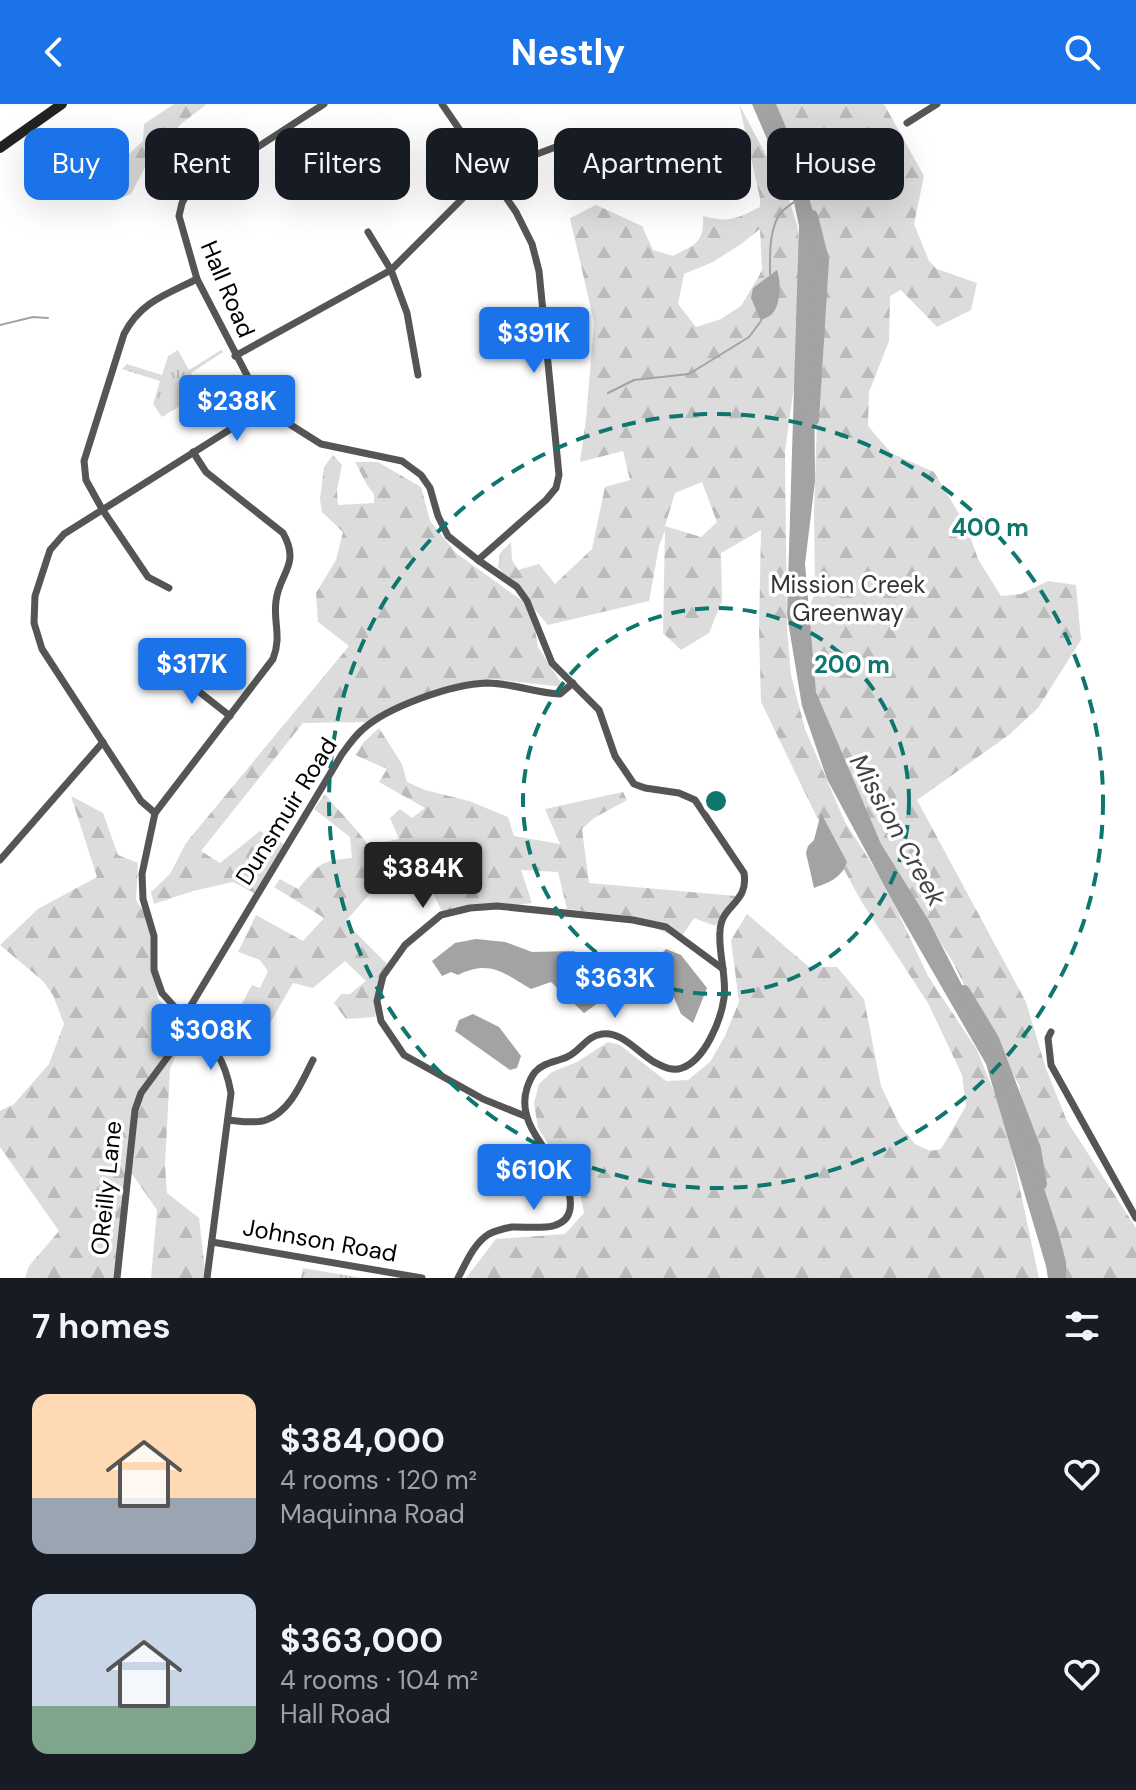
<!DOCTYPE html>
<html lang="en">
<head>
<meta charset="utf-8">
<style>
	body { margin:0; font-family:"DM Sans",sans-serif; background:#20242c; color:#f1f3f6; height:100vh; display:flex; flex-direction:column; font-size:30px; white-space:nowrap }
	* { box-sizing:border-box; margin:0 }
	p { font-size:26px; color:#9ea1a6 }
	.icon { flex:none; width:44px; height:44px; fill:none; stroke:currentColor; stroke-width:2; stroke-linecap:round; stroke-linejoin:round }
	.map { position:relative; height:1174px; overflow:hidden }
	.details { display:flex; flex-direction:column; background:#171b24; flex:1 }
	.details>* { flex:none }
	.hud { position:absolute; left:24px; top:24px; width:1088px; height:72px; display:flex; gap:16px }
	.price { position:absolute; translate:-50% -68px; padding:0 18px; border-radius:8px; background:#1a73e8; color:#fff; font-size:26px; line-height:52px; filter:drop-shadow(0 2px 4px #0008) }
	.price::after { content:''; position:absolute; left:50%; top:48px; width:24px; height:18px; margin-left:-12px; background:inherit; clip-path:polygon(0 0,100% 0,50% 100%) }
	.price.selected { background:#222; color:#fff }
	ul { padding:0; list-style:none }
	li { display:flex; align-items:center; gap:24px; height:200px; padding:0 32px }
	li span { display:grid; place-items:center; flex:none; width:224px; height:160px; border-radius:16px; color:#555 }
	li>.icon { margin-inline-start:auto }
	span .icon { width:96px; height:96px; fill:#fffc; stroke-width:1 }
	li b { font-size:34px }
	h2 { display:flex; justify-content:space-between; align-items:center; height:96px; padding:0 32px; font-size:34px }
	.tag { padding:0 28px; border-radius:16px; background:#171b24; box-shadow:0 8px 32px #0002; font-size:28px; line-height:72px }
	.tag.selected { background:#1a73e8; color:#fff }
	header { display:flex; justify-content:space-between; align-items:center; height:104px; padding:0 32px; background:#1a73e8; color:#fff; font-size:36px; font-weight:800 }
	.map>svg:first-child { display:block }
	.grass { fill:url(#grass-tufts) }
	.forest { fill:url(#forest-firs); fill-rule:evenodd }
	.water { fill:#a3a3a3 }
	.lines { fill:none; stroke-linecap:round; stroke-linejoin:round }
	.stream { stroke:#a3a3a3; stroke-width:2 }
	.river { stroke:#a3a3a3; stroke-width:12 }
	.street { stroke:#555; stroke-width:7 }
	.secondary { stroke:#222; stroke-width:10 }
	.ring { fill:none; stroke:#0f766e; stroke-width:4; stroke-dasharray:14 10 }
	.labels { text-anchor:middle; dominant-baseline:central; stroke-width:7; stroke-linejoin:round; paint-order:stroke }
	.street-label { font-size:24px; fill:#000; stroke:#fff }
	.park-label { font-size:24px; fill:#333; stroke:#fff }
	.water-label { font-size:26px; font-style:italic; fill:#444; stroke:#fff }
	.centre { fill:#0f766e; stroke:#fff; stroke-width:4 }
	.ring-label { font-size:24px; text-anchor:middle; font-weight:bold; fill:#0f766e; stroke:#fff; stroke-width:7; stroke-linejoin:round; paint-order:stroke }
</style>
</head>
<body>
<header><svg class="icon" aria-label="back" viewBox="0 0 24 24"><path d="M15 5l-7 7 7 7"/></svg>Nestly<svg class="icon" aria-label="search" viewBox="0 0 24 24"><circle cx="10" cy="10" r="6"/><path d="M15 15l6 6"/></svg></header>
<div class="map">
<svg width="1136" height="1174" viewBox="0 0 1136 1174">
	<defs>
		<pattern id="grass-tufts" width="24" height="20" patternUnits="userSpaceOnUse" patternTransform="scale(2)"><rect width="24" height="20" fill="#dcdcdc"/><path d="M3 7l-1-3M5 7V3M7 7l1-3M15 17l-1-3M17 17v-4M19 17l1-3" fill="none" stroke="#bbb"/></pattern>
		<pattern id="forest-firs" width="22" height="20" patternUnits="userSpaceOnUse" patternTransform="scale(2)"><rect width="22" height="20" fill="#dcdcdc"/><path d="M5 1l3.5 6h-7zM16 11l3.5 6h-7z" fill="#bbb"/></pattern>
	</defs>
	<rect width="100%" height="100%" fill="#fff"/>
	<!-- grass -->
	<g class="grass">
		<path d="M178 246 189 266 221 246 223 248 191 269 201 289 162 313 153 300 160 277 122 265 127 260 162 271 168 252Z"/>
		<path d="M303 1164 362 1174H301Z"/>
	</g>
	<!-- forest -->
	<g class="forest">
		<path d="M174 0H207L182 19 150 54 131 90 114 97 118 60 143 37 144 20Z"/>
		<path d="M739 0 788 93 797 121 801 152 800 239 785 348 787 525 791 571 805 625 845 718 884 779 928 872 977 946 1005 1015 1039 1174H466L496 1135 565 1130 584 1109 580 1088 538 1024 534 999 539 980 552 968 577 958 608 938 620 941 666 977 688 976 710 958 725 932 739 898 731 836 747 810 809 863H837L864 895 881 982 900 1022 915 1040 930 1047 941 1045 966 1002 962 971 928 899 861 797 827 734 761 598 759 526 761 426 721 449 722 497 709 529 681 546 663 529 665 426 659 442 649 497 548 521 498 463 500 449 511 438 512 456 518 466 539 460 555 480 592 445 605 383 630 376 623 347 580 358 586 315 594 218 570 114 596 101 642 122 653 146 673 152C695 140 704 140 703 112 729 119 736 115 760 103V94ZM760 125 762 165 759 172 741 202 721 215 696 223 678 200 684 170 713 158 741 140ZM702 378 717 418 701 433 665 422 675 389Z"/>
		<path d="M762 0H884L924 72 914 120 929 157 937 165 977 179 971 206 937 223 901 186 890 192 889 237 869 288 868 322 891 349 934 368 967 423 978 455 1001 492 1021 490 1048 477 1076 481 1081 536 1038 604 1009 631 917 696 1026 898 1046 965 1067 1017 1136 1124V1174H1061L1051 1116 1027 1029 1019 981 983 920 954 860 847 688 826 635 803 524 815 487 814 406 821 197 812 130Z"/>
		<path d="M333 351 342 361 337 386 338 401 374 399V390L367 381 355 358H378L421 383 430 417 456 449 531 503 538 543 564 583 493 575 417 592 373 618 303 619 201 747 220 759 260 727 285 741 256 790 233 778 193 787 154 800 151 788 170 770 186 739 349 542 318 518 316 489 336 456 343 428 322 408 320 395 324 363Z"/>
		<path d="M379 624 402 660 407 678 425 686 469 697 508 713 514 732 560 740 545 705 623 688 627 696 594 714 582 725 589 779 736 792 715 822 694 814 680 835 628 812 567 805 558 768 521 766 532 799 443 810 427 776 406 774 391 766 345 818 387 860 375 913 346 915 334 899 341 890H350L366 877 345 857 313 884 293 879 266 926 236 911 252 881 260 884 268 867 260 856 238 848 256 811 303 837 324 814 274 783 280 775 298 785C320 760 318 757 352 754L350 733 314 705 325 690C339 708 355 722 368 741L399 735 390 714 400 705 412 714 425 704 379 678 387 665 355 651 364 638Z"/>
		<path d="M71 692 103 709 118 751 138 759 136 796 151 820 152 853 158 895 188 923 170 965 165 1061 167 1089 199 1114 205 1167 203 1174H151L157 1106 130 1067 116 1174H25L29 1162 59 1127 0 1043V1007L14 1000 49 960 64 920 53 891 43 877 0 841 38 805 97 773Z"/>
	</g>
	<!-- water -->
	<g class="water">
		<path d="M752 0H776L796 47 815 115 819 186 814 260 815 377 805 460 816 588 881 740 929 817 982 920 1022 1017 1058 1127 1066 1158V1174H1048L1046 1162 986 960 899 809 827 675 802 602 787 511 799 122 794 98Z"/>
		<path d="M777 166C781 176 781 201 772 210 769 213 764 214 761 217L751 194 753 184Z"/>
		<path d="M821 709 847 758C842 774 828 779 814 784L806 749 808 742 814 736Z"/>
		<path d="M476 835 505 838 532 848 574 847 592 859 605 883 598 899 584 909 551 878 531 885C504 869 489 855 458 871L451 868 442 872 432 857 455 839Z"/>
		<path d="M666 845 681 851 707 884 693 919 681 910 657 854Z"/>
		<path d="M473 910 499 923 521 952 517 964 510 966 455 927 459 916Z"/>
	</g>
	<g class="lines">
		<!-- stream -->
		<g class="stream">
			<path d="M770 170C770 151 769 128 779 111 782 106 789 102 794 98"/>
			<path d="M0 221 33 213 48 214"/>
			<path d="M608 289 634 276 689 270 749 233 761 217"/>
		</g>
		<!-- river -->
		<g class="river">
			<path d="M812 112 823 156 813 316"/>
			<path d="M964 887 993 935 1035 1045 1041 1080"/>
		</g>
		<!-- street -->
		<g class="street">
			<path d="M324 0 188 88 182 99 179 112 197 175 264 304 321 340 402 357 421 371 430 384 438 412 448 432 478 456 517 483 527 497 552 559 599 606 615 652 634 680 645 684 679 689 695 696 744 769C749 800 721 800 720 827 718 849 727 872 724 894 721 916 705 956 682 964 672 968 662 962 654 958 637 948 622 927 602 930 586 932 581 947 567 953 556 958 544 958 535 968 531 973 529 978 527 984 512 1030 576 1063 570 1105 566 1130 530 1122 512 1123 506 1124 495 1127 489 1130 474 1139 466 1159 458 1174"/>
			<path d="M442 0 516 108 532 140 539 167 559 371 556 384 546 396 478 456"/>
			<path d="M907 19 937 0"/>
			<path d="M368 128 391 166 407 209 418 271"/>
			<path d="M235 252 391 166 489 68 561 41"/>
			<path d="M169 484 148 473 102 405 86 376 84 357 124 230C140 198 167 190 197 175"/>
			<path d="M174 568 230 612"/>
			<path d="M155 709 141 697 42 545 34 519 35 492 50 446 64 430 264 304"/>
			<path d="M0 756 103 638"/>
			<path d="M184 913 162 889 154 866V832L143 795 142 770 155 709 273 555C282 532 273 518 276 497 279 469 301 461 283 429L206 368 193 348"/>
			<path d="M1051 928 1048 934 1051 961 1136 1114"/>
			<path d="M525 1012 483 995 404 951 381 917 377 897 383 872 405 841 441 811 470 804 497 802 633 816 666 823 723 865"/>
			<path d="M228 1016C239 1017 256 1020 266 1016 291 1007 302 977 313 956"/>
			<path d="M212 1138 422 1174"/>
			<path d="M117 1174 135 1006 141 989 192 920"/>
			<path d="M207 1174 231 989C224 950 211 940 184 913L342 650C348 642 354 633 362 626 387 603 452 580 487 579 512 579 535 589 560 590L573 579"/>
		</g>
		<!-- secondary -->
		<path class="secondary" d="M0 44 62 0"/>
	</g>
	<!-- distance rings -->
	<g class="ring">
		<circle cx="716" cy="697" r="193"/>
		<circle cx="716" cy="697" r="387"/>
	</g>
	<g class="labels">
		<!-- street labels -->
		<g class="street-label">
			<text transform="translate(228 185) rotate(67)">Hall Road</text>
			<text transform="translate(286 707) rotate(-58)">Dunsmuir Road</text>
			<text transform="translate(106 1084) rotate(-84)">OReilly Lane</text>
			<text transform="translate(320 1136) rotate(10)">Johnson Road</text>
		</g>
		<!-- park labels -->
		<g class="park-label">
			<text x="848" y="480">Mission Creek<tspan x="848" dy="28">Greenway</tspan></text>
		</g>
		<!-- water labels -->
		<g class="water-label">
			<text transform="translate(898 726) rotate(61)">Mission Creek</text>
		</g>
	</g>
	<circle cx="716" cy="697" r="12" class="centre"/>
	<g class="ring-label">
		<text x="990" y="432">400 m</text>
		<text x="852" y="569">200 m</text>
	</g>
</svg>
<b class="price" style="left:534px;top:271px">$391K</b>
<b class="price" style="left:237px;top:339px">$238K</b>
<b class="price" style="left:192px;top:602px">$317K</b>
<b class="price selected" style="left:423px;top:806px">$384K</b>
<b class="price" style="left:615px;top:916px">$363K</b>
<b class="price" style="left:211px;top:968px">$308K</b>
<b class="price" style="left:534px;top:1108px">$610K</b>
<div class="hud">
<a class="tag selected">Buy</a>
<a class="tag">Rent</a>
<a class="tag">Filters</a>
<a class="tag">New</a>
<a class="tag">Apartment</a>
<a class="tag">House</a>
</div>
</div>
<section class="details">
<h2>7 homes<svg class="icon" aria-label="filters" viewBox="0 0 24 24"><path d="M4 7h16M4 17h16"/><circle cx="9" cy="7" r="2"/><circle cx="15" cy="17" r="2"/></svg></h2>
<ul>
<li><span style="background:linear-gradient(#ffd9b3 65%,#9aa5b1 0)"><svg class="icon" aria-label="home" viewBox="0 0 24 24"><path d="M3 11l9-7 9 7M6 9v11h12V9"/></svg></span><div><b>$384,000</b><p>4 rooms · 120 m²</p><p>Maquinna Road</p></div><svg class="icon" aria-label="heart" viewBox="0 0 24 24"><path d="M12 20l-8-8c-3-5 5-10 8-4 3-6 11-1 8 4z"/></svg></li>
<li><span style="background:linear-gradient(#c9d6e8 70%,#7fa58c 0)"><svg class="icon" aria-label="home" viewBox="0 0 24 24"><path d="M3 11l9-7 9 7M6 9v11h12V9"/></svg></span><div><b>$363,000</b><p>4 rooms · 104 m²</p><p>Hall Road</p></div><svg class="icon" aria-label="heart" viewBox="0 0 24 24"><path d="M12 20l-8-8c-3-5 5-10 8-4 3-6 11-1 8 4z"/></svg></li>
</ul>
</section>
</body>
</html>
